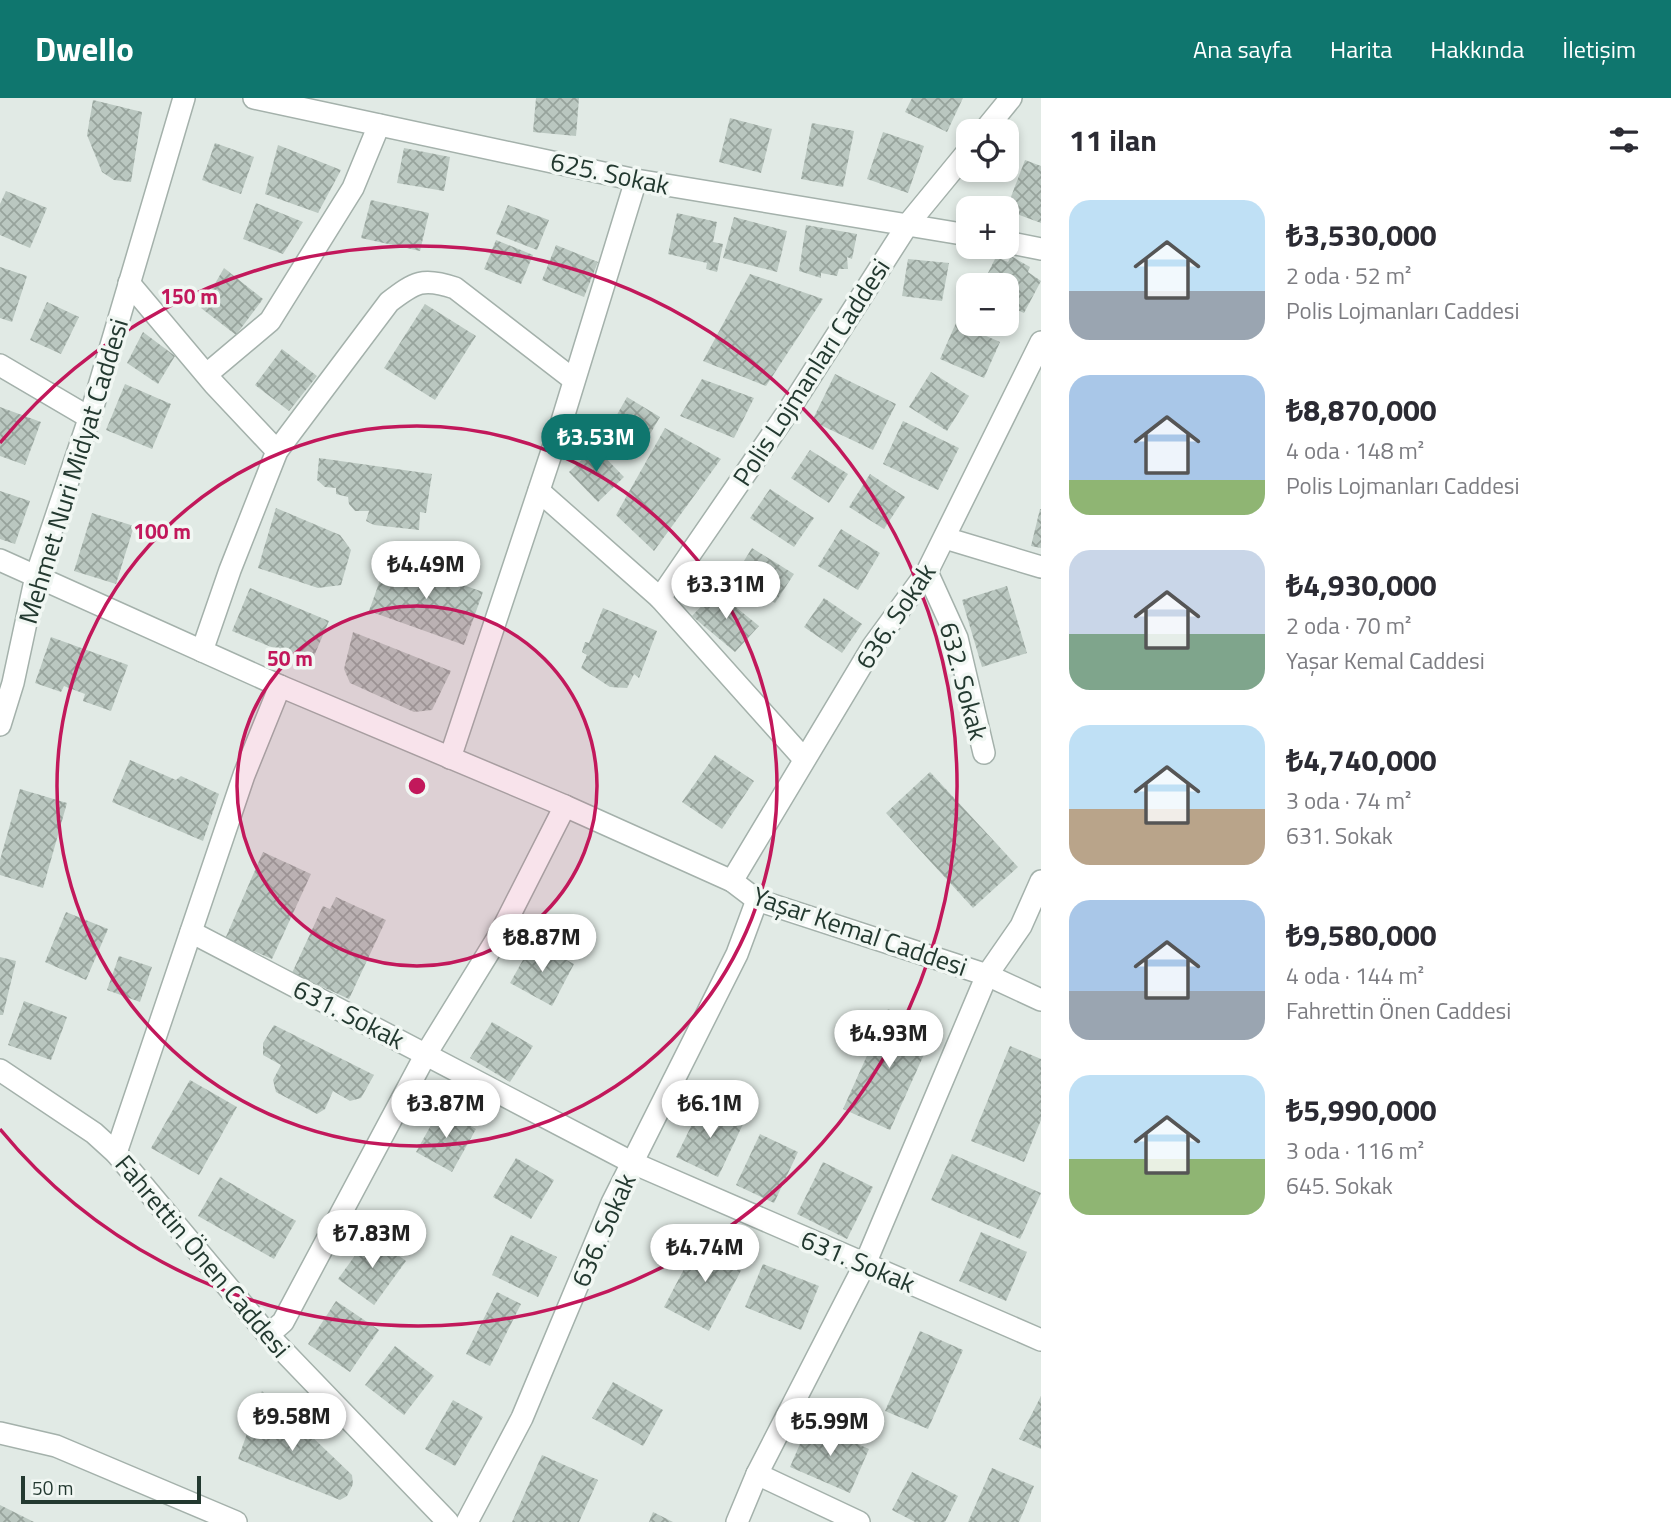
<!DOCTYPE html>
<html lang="tr">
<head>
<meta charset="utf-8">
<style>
	body { margin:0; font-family:"Titillium Web",sans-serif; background:#f2f2f3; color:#2b2b33; height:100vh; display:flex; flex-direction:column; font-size:26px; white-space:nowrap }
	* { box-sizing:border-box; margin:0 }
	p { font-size:23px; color:#7c7c81 }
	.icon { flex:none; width:38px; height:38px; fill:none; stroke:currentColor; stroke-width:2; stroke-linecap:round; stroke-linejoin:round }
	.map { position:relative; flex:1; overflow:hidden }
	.sheet { display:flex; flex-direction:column; background:#fff; width:630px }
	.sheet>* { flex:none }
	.controls { position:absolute; left:956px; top:21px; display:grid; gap:14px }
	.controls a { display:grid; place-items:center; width:63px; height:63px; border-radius:14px; background:#fff; box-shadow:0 4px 10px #0003; font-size:35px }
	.scale { position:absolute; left:21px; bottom:18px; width:180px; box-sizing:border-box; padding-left:7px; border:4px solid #233930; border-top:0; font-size:19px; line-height:24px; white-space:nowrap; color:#233930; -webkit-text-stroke:5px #f1f7f3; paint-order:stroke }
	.price { position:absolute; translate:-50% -60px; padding:0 16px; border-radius:24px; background:#fff; color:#222; font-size:23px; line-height:46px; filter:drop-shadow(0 2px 4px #0008) }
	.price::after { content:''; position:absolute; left:50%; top:42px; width:21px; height:16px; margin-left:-10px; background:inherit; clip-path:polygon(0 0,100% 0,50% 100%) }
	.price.on { background:#0f766e; color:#fff }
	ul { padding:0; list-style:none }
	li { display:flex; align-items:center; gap:21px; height:175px; padding:0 28px }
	li span { display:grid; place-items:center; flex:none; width:196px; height:140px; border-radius:21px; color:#555 }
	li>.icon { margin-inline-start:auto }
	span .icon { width:84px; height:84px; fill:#fffc; stroke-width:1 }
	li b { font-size:30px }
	h2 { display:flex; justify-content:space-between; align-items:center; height:84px; padding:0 28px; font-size:30px }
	header { display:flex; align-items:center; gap:42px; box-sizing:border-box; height:98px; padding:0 35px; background:#0f766e; color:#fff }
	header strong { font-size:33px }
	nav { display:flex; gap:38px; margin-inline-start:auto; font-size:24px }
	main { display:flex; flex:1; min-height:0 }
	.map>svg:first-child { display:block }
	.building { fill:url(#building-cross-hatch) }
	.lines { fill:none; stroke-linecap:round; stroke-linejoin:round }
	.minor-casing { stroke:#a4b1ab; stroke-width:24 }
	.minor { stroke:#fff; stroke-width:21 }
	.ring { fill:none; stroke:#c2185b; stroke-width:3.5 }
	.labels { text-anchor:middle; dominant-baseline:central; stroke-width:7; stroke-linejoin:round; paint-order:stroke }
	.street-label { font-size:26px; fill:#233930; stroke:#f1f7f3 }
	.centre { fill:#c2185b; stroke:#f1f7f3; stroke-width:3.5 }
	.ring-label { font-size:21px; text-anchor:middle; font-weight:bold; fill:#c2185b; stroke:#f1f7f3; stroke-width:7; stroke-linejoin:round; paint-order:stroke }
</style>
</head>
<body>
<header>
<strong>Dwello</strong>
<nav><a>Ana sayfa</a><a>Harita</a><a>Hakkında</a><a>İletişim</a></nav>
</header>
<main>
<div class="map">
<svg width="1041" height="1424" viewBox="0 0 1041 1424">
	<defs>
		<pattern id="building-cross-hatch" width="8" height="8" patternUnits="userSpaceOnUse" patternTransform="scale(1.75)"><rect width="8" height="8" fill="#bac7c0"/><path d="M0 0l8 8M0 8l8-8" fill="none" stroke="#97a39c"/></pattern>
	</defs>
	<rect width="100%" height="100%" fill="#e1eae5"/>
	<!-- building -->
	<g class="building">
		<path d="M536 0H579L576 38 533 34Z"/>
		<path d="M912 0H963L947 34 905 14Z"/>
		<path d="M93 2 142 14 131 84 114 82 102 74 87 37Z"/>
		<path d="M730 20 772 31 761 75 719 64Z"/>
		<path d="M812 25 854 33 843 89 801 81Z"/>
		<path d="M883 34 924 48 908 95 867 81Z"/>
		<path d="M215 45 254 59 241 96 202 82Z"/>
		<path d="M278 47 341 72 318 115 265 96Z"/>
		<path d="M404 50 450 59 444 93 397 85Z"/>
		<path d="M1025 62 1041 68V125L1006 112Z"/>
		<path d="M6 93 47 110 30 150 0 137V106Z"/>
		<path d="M371 102 429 115 420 153 361 140Z"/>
		<path d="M256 105 303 124 283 156 243 141Z"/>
		<path d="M508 107 549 122 537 152 496 136Z"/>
		<path d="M677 115 717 124 713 144 723 146 717 174 706 171 707 165 668 156Z"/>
		<path d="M734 119 787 133 777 174 723 160Z"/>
		<path d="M806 127 857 136 852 161 847 159 848 171H839L837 178 821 175V180L799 173Z"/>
		<path d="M496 142 533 157 521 186 484 171Z"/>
		<path d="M556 147 598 164 584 199 542 182Z"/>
		<path d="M1011 158 1030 169 1028 174 1041 183 1024 215 1006 207V187H982L996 159 1008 164Z"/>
		<path d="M908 161 949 165 942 203 902 198Z"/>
		<path d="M0 169 27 178 12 224 0 220Z"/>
		<path d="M224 170 263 201 236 237 201 210Z"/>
		<path d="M750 176 823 201 766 288 703 263Z"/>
		<path d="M47 204 79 219 61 256 30 242Z"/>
		<path d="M425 206 476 238 435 302 384 270Z"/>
		<path d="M956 225 1000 244 984 280 940 261Z"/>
		<path d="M143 234 175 258 158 286 127 265Z"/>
		<path d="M282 251 317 278 289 313 255 287Z"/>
		<path d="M931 274 969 298 947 333 909 309Z"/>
		<path d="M835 276 896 306 873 352 812 323Z"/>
		<path d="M702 281 754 300 734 340 680 318Z"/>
		<path d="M125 286 171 306 152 351 106 332Z"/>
		<path d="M627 299 660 319 639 355 606 336Z"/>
		<path d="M0 309 41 324 25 367 0 358Z"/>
		<path d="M903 323 959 350 938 392 883 366Z"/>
		<path d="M665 330 721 361 654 453 616 417Z"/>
		<path d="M595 349 624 379 598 404 569 374Z"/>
		<path d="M810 352 848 376 829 405 791 380Z"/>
		<path d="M319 360 432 376 426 415 420 414 419 432 374 427 366 423 369 413H355L349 406 348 399 336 396V390L325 389 317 382Z"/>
		<path d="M870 376 905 399 884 431 849 409Z"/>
		<path d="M770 391 814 420 794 449 750 420Z"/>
		<path d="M0 393 30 403 15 446 0 441Z"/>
		<path d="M276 410 340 437 351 452 341 487 318 490 258 470Z"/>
		<path d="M1040 411H1041V450L1031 448Z"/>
		<path d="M92 415 134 428 116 486 74 473Z"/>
		<path d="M841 431 880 455 858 492 818 468Z"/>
		<path d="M752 450 794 476 775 505 734 479Z"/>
		<path d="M388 460 483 494 464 547 369 513Z"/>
		<path d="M1007 488 1027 555 982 569 962 502Z"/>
		<path d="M250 490 329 523 311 565 232 533Z"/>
		<path d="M716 493 759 528 735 554 692 518Z"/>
		<path d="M824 500 862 526 842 555 804 529Z"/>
		<path d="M603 510 657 533 639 580 634 576 627 590 610 589 581 570 587 557 582 554 585 544 589 545Z"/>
		<path d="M353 534 451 573 432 612 414 614 350 585 344 571Z"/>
		<path d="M51 539 128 567 111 613 83 603 85 596 64 588 61 594 35 585Z"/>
		<path d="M715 657 754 683 722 731 682 704Z"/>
		<path d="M130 662 176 682 181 678 219 696 203 743 112 704Z"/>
		<path d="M930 674 1018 769 973 810 886 715Z"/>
		<path d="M20 691 67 705 43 790 0 777V762Z"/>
		<path d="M263 754 311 776 272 861 225 841Z"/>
		<path d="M336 799 386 822 349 901 292 875 323 808 330 811Z"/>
		<path d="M66 814 108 831 86 882 45 864Z"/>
		<path d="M533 844 574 866 552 908 510 885Z"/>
		<path d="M119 858 152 869 140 904 107 892Z"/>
		<path d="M0 859 16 863 3 917H0Z"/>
		<path d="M24 903 67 919 51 962 8 947Z"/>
		<path d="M888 911 935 932 890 1032 843 1011Z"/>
		<path d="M492 924 533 948 510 984 470 960Z"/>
		<path d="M274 927 374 977 361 1000 350 1003 333 993 325 1011 317 1016 276 994 273 982 281 967 263 957V945Z"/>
		<path d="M1010 948 1041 961V1022L1024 1064 971 1043Z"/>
		<path d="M190 982 237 1009 199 1077 151 1050Z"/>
		<path d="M703 1004 744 1024 718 1079 676 1059Z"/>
		<path d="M440 1011 476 1031 452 1074 416 1054Z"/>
		<path d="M760 1036 798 1054 774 1105 736 1087Z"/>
		<path d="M952 1056 1041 1095 1020 1141 931 1102Z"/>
		<path d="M516 1060 554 1082 531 1121 493 1099Z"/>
		<path d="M823 1064 873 1089 847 1141 797 1116Z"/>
		<path d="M220 1079 296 1123 274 1161 198 1118Z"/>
		<path d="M981 1134 1027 1154 1006 1203 959 1183Z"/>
		<path d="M370 1137 406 1163 374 1207 338 1181Z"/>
		<path d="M511 1137 557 1159 538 1199 492 1177Z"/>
		<path d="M701 1139 746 1163 709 1233 664 1209Z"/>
		<path d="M763 1166 819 1188 801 1232 745 1209Z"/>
		<path d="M497 1194 521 1206 490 1268 466 1256Z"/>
		<path d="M336 1203 379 1232 350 1274 308 1246Z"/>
		<path d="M920 1233 963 1252 928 1331 885 1313Z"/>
		<path d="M395 1248 434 1278 404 1317 365 1287Z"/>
		<path d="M613 1284 663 1312 643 1348 592 1320Z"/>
		<path d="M262 1293 277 1307 287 1322 307 1334 352 1377 353 1386 347 1398 340 1402 238 1361Z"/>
		<path d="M1041 1298V1351L1019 1341Z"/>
		<path d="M453 1302 483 1319 455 1368 425 1351Z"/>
		<path d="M809 1325 869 1351 850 1395 790 1369Z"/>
		<path d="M542 1357 598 1382 579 1424H512Z"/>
		<path d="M992 1370 1034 1388 1019 1424H968Z"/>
		<path d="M912 1374 958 1398 945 1424H915L892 1412Z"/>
		<path d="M0 1407 34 1424H0Z"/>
		<path d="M653 1414 673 1424H649Z"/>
	</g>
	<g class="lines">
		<defs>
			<g id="minor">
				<path d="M254 0 636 82 968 137"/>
				<path d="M984 33 1011 0"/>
				<path d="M1006 144 1041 151"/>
				<path d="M129 185 214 286 277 353"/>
				<path d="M0 267 90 320"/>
				<path d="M207 276 270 223 353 90 379 27"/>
				<path d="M539 393 660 500 804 661"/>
				<path d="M945 440 1041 469"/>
				<path d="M0 462 280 588 565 708 732 783 757 802 987 877 1041 902"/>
				<path d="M927 474 957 540 984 655"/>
				<path d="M660 500 787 315 908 126 968 53"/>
				<path d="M202 553 230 472 277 353 389 204C415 184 423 179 455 190L574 282"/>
				<path d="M0 627 13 585 36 478 92 312 184 0"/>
				<path d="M450 660 562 323 636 82"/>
				<path d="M732 783 873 548 927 474 1041 244"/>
				<path d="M191 834 633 1065 1041 1242"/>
				<path d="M0 972 94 1035 116 1055 268 1237 448 1424"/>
				<path d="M116 1055 244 677 280 588"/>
				<path d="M268 1237 283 1224 426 956 500 836 565 708"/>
				<path d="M0 1335 56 1348 236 1424"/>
				<path d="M757 1376 859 1424"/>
				<path d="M467 1424 522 1320 612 1105 737 856 757 802"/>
				<path d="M737 1424 757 1376 865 1166 987 877 1021 828 1041 783"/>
			</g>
		</defs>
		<!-- minor casing -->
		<use href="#minor" class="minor-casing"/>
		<!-- minor -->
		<use href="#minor" class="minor"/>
	</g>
	<!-- distance rings -->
	<circle cx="417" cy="688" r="180" fill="#c2185b" fill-opacity=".12"/>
	<g class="ring">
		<circle cx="417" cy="688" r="180"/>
		<circle cx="417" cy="688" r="360"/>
		<path d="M0 345A540 540 0 1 1 0 1031"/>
	</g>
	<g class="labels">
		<!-- street labels -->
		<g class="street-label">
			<text transform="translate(610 75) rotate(12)">625. Sokak</text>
			<text transform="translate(811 274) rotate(-57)">Polis Lojmanları Caddesi</text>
			<text transform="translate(73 373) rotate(-73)">Mehmet Nuri Midyat Caddesi</text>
			<text transform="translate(895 518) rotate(-56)">636. Sokak</text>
			<text transform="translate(964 583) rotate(75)">632. Sokak</text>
			<text transform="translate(860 833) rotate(19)">Yaşar Kemal Caddesi</text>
			<text transform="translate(349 916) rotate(27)">631. Sokak</text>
			<text transform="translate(603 1132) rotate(-66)">636. Sokak</text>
			<text transform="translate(203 1158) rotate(50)">Fahrettin Önen Caddesi</text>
			<text transform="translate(858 1163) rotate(23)">631. Sokak</text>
		</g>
	</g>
	<circle cx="417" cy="688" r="10" class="centre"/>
	<g class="ring-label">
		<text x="189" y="206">150 m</text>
		<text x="162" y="441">100 m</text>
		<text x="290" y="568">50 m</text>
	</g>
</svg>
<div class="controls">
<a><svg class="icon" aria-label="locate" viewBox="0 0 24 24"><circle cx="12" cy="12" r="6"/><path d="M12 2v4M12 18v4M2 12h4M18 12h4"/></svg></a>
<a>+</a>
<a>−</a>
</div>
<div class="scale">50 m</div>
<b class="price on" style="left:596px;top:376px">₺3.53M</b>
<b class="price" style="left:426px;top:503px">₺4.49M</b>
<b class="price" style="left:726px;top:523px">₺3.31M</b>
<b class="price" style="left:542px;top:876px">₺8.87M</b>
<b class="price" style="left:889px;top:972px">₺4.93M</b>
<b class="price" style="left:446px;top:1042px">₺3.87M</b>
<b class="price" style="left:710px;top:1042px">₺6.1M</b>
<b class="price" style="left:372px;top:1172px">₺7.83M</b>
<b class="price" style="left:705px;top:1186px">₺4.74M</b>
<b class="price" style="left:292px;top:1355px">₺9.58M</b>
<b class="price" style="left:830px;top:1360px">₺5.99M</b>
</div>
<section class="sheet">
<h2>11 ilan<svg class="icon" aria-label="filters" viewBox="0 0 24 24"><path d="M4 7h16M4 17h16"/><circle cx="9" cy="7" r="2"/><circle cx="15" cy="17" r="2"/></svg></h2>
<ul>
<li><span style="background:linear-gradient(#bfe0f5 65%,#9aa5b1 0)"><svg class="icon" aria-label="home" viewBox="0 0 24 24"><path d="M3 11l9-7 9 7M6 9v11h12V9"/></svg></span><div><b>₺3,530,000</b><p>2 oda · 52 m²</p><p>Polis Lojmanları Caddesi</p></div></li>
<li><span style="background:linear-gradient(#a9c7e8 75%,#8fb573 0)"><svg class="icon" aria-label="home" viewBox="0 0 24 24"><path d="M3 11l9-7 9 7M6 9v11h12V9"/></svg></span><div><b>₺8,870,000</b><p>4 oda · 148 m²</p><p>Polis Lojmanları Caddesi</p></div></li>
<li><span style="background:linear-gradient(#c9d6e8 60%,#7fa58c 0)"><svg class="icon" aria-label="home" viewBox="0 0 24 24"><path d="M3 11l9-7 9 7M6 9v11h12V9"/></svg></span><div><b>₺4,930,000</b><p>2 oda · 70 m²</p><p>Yaşar Kemal Caddesi</p></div></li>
<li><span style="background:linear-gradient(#bfe0f5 60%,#b9a48a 0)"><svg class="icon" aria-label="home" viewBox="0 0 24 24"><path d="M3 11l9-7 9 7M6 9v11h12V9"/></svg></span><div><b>₺4,740,000</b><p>3 oda · 74 m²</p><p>631. Sokak</p></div></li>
<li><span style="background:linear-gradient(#a9c7e8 65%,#9aa5b1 0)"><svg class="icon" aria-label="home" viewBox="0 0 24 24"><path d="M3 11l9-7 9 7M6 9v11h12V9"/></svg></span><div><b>₺9,580,000</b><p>4 oda · 144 m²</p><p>Fahrettin Önen Caddesi</p></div></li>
<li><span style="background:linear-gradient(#bfe0f5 60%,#8fb573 0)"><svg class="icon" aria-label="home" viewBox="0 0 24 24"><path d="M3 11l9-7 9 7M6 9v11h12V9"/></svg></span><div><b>₺5,990,000</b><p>3 oda · 116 m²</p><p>645. Sokak</p></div></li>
</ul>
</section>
</main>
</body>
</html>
